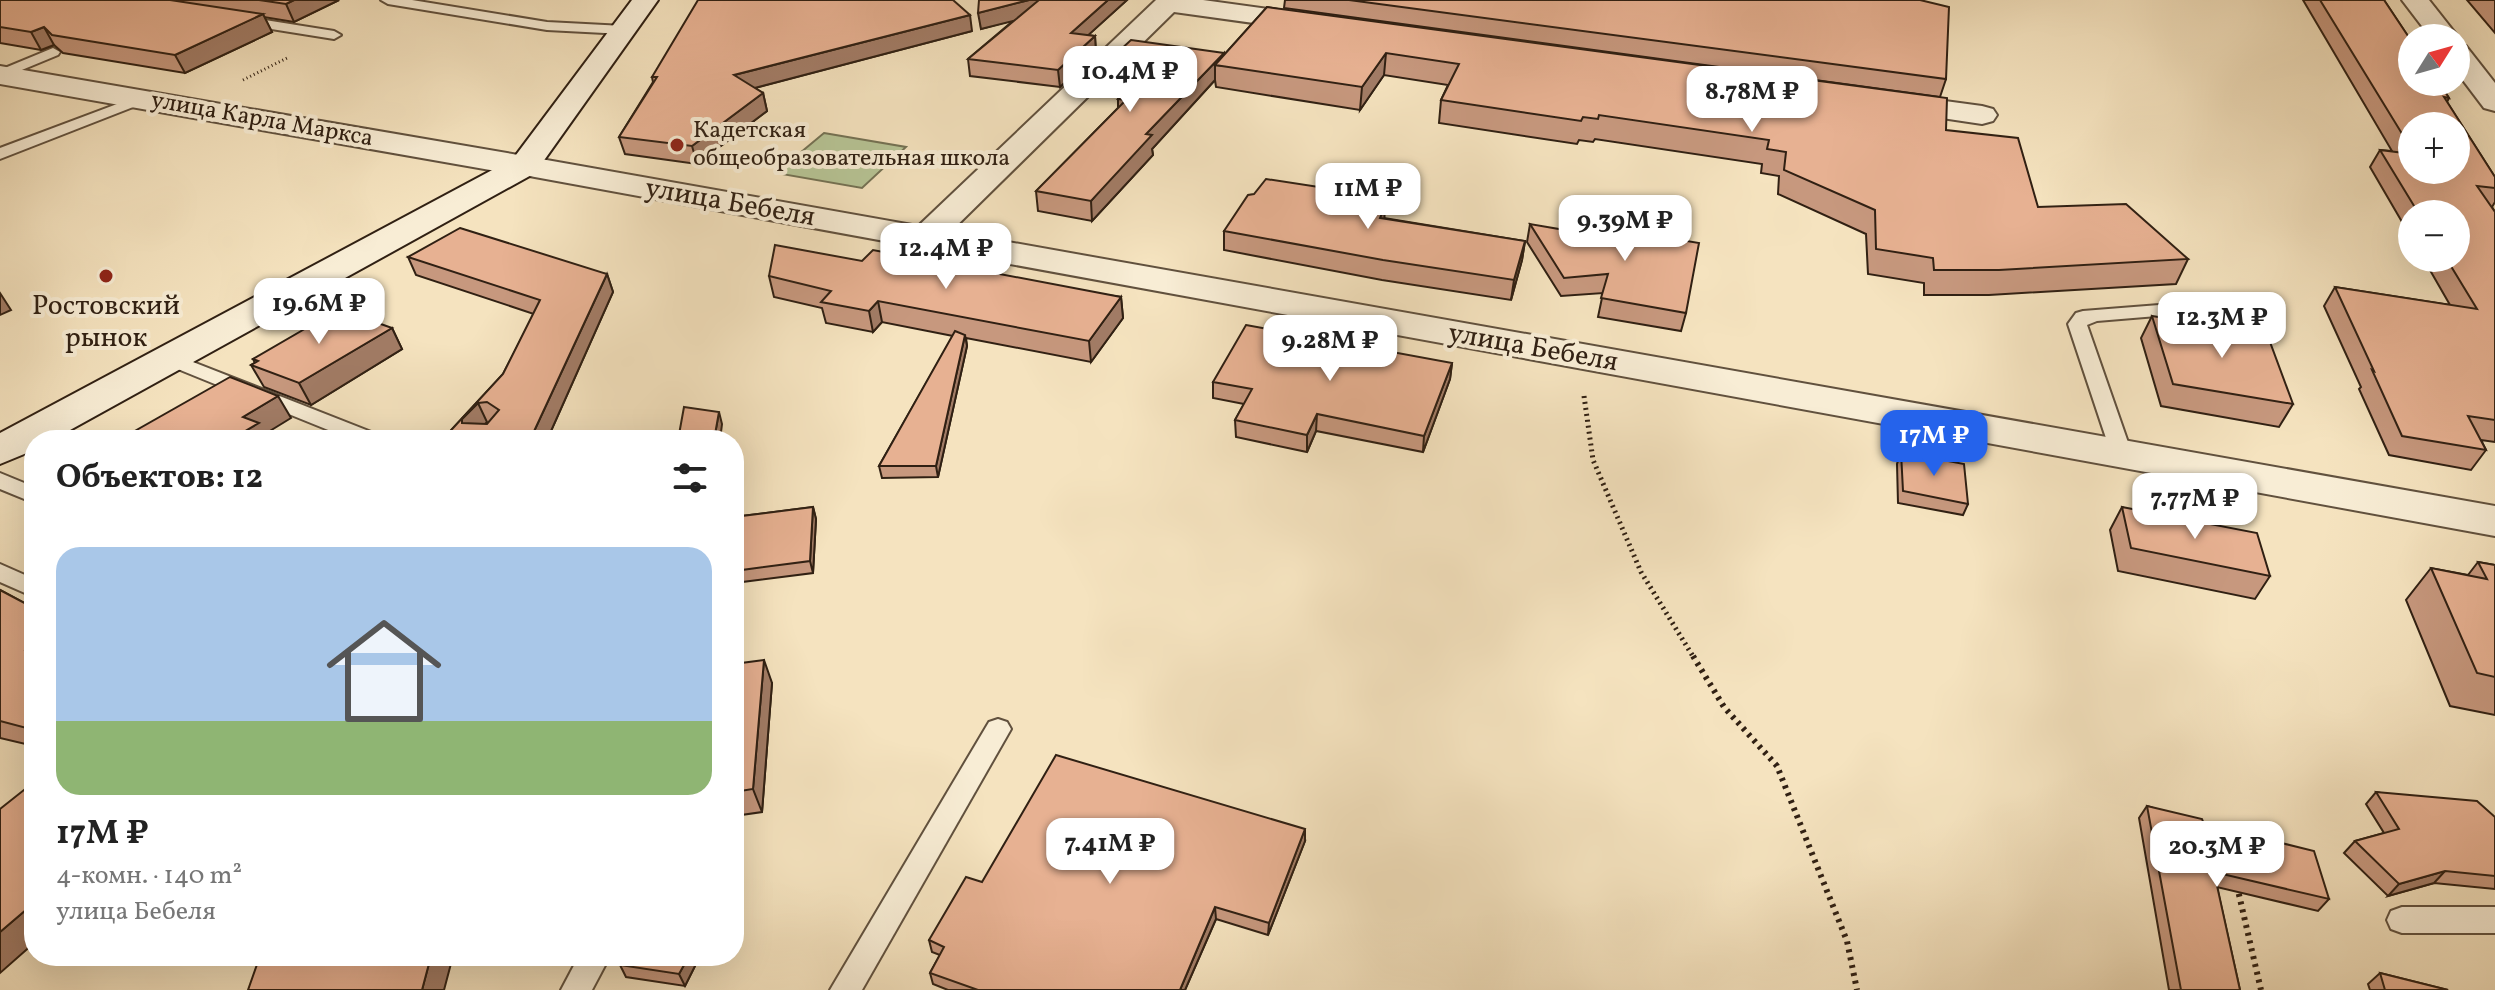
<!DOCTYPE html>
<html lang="ru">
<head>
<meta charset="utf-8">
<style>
	body { margin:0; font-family:Vollkorn,serif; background:#f6f6f6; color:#222; height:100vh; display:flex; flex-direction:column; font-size:30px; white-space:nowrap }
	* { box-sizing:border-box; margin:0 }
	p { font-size:26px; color:#767676 }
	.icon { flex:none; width:44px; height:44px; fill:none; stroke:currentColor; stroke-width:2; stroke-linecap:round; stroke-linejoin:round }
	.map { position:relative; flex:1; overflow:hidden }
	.drawer { position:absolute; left:24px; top:430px; width:720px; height:536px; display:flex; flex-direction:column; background:#fff; border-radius:32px; box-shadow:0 8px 32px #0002 }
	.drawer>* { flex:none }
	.needle { width:52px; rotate:53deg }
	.tools { position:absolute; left:2398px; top:24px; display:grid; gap:16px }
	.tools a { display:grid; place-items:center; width:72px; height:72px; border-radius:50%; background:#fff; box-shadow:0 8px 32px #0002; font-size:40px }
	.price { position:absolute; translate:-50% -68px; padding:0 18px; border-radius:16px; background:#fff; color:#222; font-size:26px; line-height:52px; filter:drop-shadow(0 2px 4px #0008) }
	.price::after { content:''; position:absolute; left:50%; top:48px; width:24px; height:18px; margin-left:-12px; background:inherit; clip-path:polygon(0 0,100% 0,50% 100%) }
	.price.active { background:#2563eb; color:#fff }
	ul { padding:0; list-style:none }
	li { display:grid; align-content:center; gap:16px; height:424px; padding:0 32px }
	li+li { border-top:2px solid #e0e0e0 }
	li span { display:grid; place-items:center; height:248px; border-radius:24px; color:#555 }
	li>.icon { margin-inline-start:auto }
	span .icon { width:144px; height:144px; fill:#fffc; stroke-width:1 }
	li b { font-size:34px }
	h2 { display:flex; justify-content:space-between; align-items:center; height:96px; padding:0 32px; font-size:34px }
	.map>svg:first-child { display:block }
	.green { fill:#b7c596; stroke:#747254; stroke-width:2 }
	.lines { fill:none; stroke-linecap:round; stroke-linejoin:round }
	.service-casing { stroke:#61513e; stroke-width:4 }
	.minor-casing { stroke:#61513e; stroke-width:4 }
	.tertiary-casing { stroke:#61513e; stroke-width:4 }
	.secondary-casing { stroke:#302013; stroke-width:4 }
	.path-far2 { stroke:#302013; stroke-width:3; stroke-dasharray:1 3; stroke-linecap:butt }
	.path-far1 { stroke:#302013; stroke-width:5; stroke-dasharray:2 4; stroke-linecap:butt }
	.path { stroke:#302013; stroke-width:6; stroke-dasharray:3 5; stroke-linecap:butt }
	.service { fill:#f8edd5; fill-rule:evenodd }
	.minor { fill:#f8edd5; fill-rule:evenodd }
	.tertiary { fill:#f8edd5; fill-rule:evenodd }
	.secondary { fill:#f8edd5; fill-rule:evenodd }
	.wall { fill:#c7987e; stroke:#302013; stroke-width:2; fill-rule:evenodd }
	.shaded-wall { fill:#a27c66; stroke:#302013; stroke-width:2 }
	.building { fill:#e7b192; stroke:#302013; stroke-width:2; fill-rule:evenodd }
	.poi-dot { fill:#8f2418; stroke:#f8edd5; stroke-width:3 }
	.labels { text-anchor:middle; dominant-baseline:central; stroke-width:8; stroke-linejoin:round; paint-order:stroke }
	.far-street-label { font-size:24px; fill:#302013; stroke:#f8edd5 }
	.far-poi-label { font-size:24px; fill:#302013; stroke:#f8edd5; text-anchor:start }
	.street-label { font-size:28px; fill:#302013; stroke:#f8edd5 }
	.poi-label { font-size:28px; fill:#302013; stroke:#f8edd5 }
</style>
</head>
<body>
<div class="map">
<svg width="2495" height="990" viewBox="0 0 2495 990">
	<rect width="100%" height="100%" fill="#f5e3bf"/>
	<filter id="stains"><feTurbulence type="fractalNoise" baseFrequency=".0025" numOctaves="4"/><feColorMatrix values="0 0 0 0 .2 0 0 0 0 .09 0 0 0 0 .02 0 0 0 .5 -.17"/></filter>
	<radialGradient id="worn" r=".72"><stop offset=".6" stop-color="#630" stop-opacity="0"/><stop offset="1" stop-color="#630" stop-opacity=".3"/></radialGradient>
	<!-- green -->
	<path class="green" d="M824 133 906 147 862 188 776 173Z"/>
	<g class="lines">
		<defs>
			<g id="service">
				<path d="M381 0H412L547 22 624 26 631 30 624 34 547 30 388 4Z"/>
				<path d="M239 16 334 31 341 35 334 39 234 23 232 20Z"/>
				<path d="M53 48 60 52 58 55 0 79V70Z"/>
				<path d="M141 95 148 99 146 102 0 159V148Z"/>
				<path d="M2210 301 2217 303 2219 307 2217 311 2097 321 2087 325 2132 454 2129 459H2113L2068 324 2076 313 2083 311Z"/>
				<path d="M170 353 379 435 383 440H353L163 363 160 359 163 355Z"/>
				<path d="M0 473 34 487V503L0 489Z"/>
				<path d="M0 564 34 579V597L0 582Z"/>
				<path d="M998 719 1007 722 1011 729 862 990H830L989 722Z"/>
				<path d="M2402 907H2495V933H2402L2391 929 2387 920 2391 911Z"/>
				<path d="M579 956H610L592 990H561Z"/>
			</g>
			<g id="minor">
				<path d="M1156 0H1203L1318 16 1328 18 1331 24 1328 30 1318 32 1174 12 937 245 925 248 913 245 908 238 913 231Z"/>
				<path d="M2402 0H2429L2459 38 2456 42V38H2431Z"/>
				<path d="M2456 44 2466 46 2495 83V111L2484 108 2456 71Z"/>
				<path d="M0 66 524 156 535 159 540 166 535 173 524 176 0 84Z"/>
				<path d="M1886 93 1982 106 1993 109 1997 115 1993 121 1982 124 1875 108 1871 102 1875 96Z"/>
			</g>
			<path id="tertiary" d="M524 156 2495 506V536L513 173 508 166 513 159Z"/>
			<path id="secondary" d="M632 0H658L535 173 52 440H34V450L0 464V433L513 159Z"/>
		</defs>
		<!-- service casing -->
		<use href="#service" class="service-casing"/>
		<!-- minor casing -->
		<use href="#minor" class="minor-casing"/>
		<!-- tertiary casing -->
		<use href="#tertiary" class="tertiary-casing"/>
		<!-- secondary casing -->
		<use href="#secondary" class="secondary-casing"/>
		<!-- path-far2 -->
		<path class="path-far2" d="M243 80 287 58"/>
		<!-- path-far1 -->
		<path class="path-far1" d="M1584 396 1593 460 1641 572 1694 658"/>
		<!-- path -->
		<g class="path">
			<path d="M1693 656 1724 707 1777 766 1847 941 1857 990"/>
			<path d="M2237 886 2261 990"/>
		</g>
		<!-- service -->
		<use href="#service" class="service"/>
		<!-- minor -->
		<use href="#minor" class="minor"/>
		<!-- tertiary -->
		<use href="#tertiary" class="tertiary"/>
		<!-- secondary -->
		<use href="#secondary" class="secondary"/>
	</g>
	<!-- wall -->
	<g class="wall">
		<path d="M0 0H339L294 22 264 17 272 32 185 73 63 53 54 45 41 50 0 43Z"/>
		<path d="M979 0H1127L1088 35 1095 36 1096 53 1060 87 970 76 968 59 1014 20 981 29Z"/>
		<path d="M1285 0H1920L1946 79 1940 97 1284 8Z"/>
		<path d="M2303 0H2384L2449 98 2447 102 2495 177V202L2492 207 2495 212V442L2481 440 2486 450 2471 470 2389 455 2359 389 2361 387 2324 306 2335 287 2450 305 2423 258H2456V214H2412V239L2370 167 2380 150 2392 151ZM2412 126 2456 170H2412Z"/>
		<path d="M2467 0H2495V33Z"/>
		<path d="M1267 7 1946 130 2038 207 2188 259 2176 284 1989 295H1924V283L1868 274 1866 234 1778 194 1779 176 1761 173 1762 164 1595 139 1593 142 1579 140 1577 144 1439 123 1441 100 1448 85 1384 75 1360 110 1216 87 1215 80 1152 149 1153 155 1092 221 1038 211 1036 191 1118 108V99L1120 97 1096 93 1094 74 1224 55Z"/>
		<path d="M972 31 755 88 763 93 767 111 697 164 625 154 619 137 653 82 652 77Z"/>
		<path d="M1384 197V218L1525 241 1522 260 1511 300 1382 280 1224 250V231Z"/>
		<path d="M1530 224 1686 313 1681 331 1598 317 1603 293 1561 296 1527 242Z"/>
		<path d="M408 257 607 274 613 292 547 440H442L503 374 534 314 416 275Z"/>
		<path d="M862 261 1121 297 1123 318 1091 362 966 338 967 346 938 477 882 478 879 466 953 336 882 322 873 332 826 323 822 308 774 297 769 276Z"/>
		<path d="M2152 316 2293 404 2279 427 2161 406 2141 338Z"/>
		<path d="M392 328 402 349 311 405 264 387 251 365 255 363 253 359Z"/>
		<path d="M1452 363 1450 379 1423 452 1316 431 1307 452 1236 437 1235 420 1244 404 1213 398V382Z"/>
		<path d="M1901 452 1968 504 1963 515 1898 503 1897 464Z"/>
		<path d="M813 507 816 519 813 573 734 583V517Z"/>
		<path d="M2122 507 2270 576 2255 599 2118 571 2110 530Z"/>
		<path d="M2478 562 2495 565V715L2450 706 2406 600 2431 568 2468 575Z"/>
		<path d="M0 590 34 608V746L0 738Z"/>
		<path d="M734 664 772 683 762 812 734 816Z"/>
		<path d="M2376 792 2495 817V889L2434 883 2388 896 2344 853 2355 841 2384 833 2366 804Z"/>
		<path d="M2147 806 2204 824 2329 899 2318 911 2217 887 2240 990H2169L2139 818Z"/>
		<path d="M1305 841 1268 935 1216 919 1185 990H948L933 984 930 973 940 955 932 952 929 940 982 882Z"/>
		<path d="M625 956H700L685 986 626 977 620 965Z"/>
		<path d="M2380 973 2448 990H2370L2368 984Z"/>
	</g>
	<!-- shaded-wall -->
	<g class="shaded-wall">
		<path d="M294 0H339L294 22 286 4Z"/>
		<path d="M1029 0H1043L1045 13 981 29 978 13Z"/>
		<path d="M1108 0H1127L1073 49 1071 33Z"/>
		<path d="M263 14 272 32 185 73 175 55Z"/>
		<path d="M970 15 972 31 739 92 734 75Z"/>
		<path d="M44 27 54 45 41 50 31 32Z"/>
		<path d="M1095 36 1096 53 1060 87 1058 70Z"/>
		<path d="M1224 53V66L1215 65V80L1152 149 1153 155 1092 221 1091 201 1146 134Z"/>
		<path d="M1386 53 1384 75 1360 110 1362 87Z"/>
		<path d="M763 93 767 111 697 164 692 146Z"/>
		<path d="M1384 197 1383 212 1385 207 1384 226 1379 237V206Z"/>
		<path d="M1525 241 1522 260 1511 300 1514 280Z"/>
		<path d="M607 274 613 292 547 440H530Z"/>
		<path d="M0 293 11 310 0 315Z"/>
		<path d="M1121 297 1123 318 1091 362 1089 341Z"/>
		<path d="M878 301 882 322 873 332 869 311Z"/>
		<path d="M392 328 402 349 311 405 299 383Z"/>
		<path d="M965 335 967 346 938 477 936 466Z"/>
		<path d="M1452 363 1450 379 1423 452 1424 436Z"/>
		<path d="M278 396 291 418 265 434 269 440H230L243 417Z"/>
		<path d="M478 403 487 422 471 438 462 423V419Z"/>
		<path d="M719 412 722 424 720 440H714Z"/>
		<path d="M1317 414 1316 431 1307 452V435Z"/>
		<path d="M813 507 816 519 813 573 810 561Z"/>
		<path d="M764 660 772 683 762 812 753 789Z"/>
		<path d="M1305 829V841L1268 935 1269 923Z"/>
		<path d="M2445 871 2434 883 2388 896 2399 884Z"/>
		<path d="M34 903V943L0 973V932Z"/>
		<path d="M1215 907 1216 919 1185 990H1180Z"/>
		<path d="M431 956H453L444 990H422Z"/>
		<path d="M689 956H700L685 986 679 974Z"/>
	</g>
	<!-- building -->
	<g class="building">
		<path d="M0 0H170L263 14 175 55 52 35 44 27 31 32 0 27Z"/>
		<path d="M259 0H294L286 4Z"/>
		<path d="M698 0H953L970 15 734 75 763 93 692 146 619 137 657 77H652Z"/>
		<path d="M979 0H1029L978 13Z"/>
		<path d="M1039 0H1108L1071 33 1095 36 1058 70 968 59Z"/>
		<path d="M1349 0H1920L1949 7 1946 79Z"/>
		<path d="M2320 0H2384L2412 42V82H2439L2449 98 2444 97 2495 177V188L2477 186 2495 212V420L2468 416 2486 450 2402 436 2372 370 2374 371 2335 287 2477 309 2446 258H2456V214H2419L2380 150 2412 154V170H2456V126H2412V150Z"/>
		<path d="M1267 7 1947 98 1946 130 2018 138 2038 207 2126 204 2188 259 1999 270H1934L1933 258 1876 249 1875 210 1784 170 1786 152 1767 149 1769 140 1599 115 1598 119 1583 117 1581 121 1441 100 1459 64 1386 53 1362 87 1215 65Z"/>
		<path d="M1131 40 1224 53 1146 134 1152 135 1091 201 1036 191 1126 100 1118 99 1136 81 1094 74Z"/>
		<path d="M1266 179 1384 197 1379 206 1385 207 1380 218 1525 241 1514 280 1383 260 1224 231 1248 195 1254 194Z"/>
		<path d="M1568 221 1699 243 1686 313 1601 298 1608 274 1564 278 1530 224 1565 230Z"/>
		<path d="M460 228 607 274 530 440H442L503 374 540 300 408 257ZM487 402 499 410 487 424 462 423V419L478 403Z"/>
		<path d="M775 245 862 261 873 250 1121 297 1089 341 878 301 869 311 821 302 831 291 769 276Z"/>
		<path d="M339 309 392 328 299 383 251 365 258 361 253 359Z"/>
		<path d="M2152 316 2267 334 2293 404 2173 384Z"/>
		<path d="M1246 325 1452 363 1424 436 1317 414 1307 435 1235 420 1252 389 1213 382Z"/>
		<path d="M955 331 965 335 936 466H879Z"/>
		<path d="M230 377 278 396 243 417 259 423 230 440H119Z"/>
		<path d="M684 407 719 412 714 440H678Z"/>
		<path d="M1901 452 1964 464 1968 504 1903 491Z"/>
		<path d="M813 507 810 561 734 571V517Z"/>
		<path d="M2122 507 2257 533 2270 576 2131 548Z"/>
		<path d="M2478 562 2495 565V677L2477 673 2431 568 2487 579Z"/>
		<path d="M0 590 34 608V645L26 650 34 652V730L0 721Z"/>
		<path d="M764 660 753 789 734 792V664Z"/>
		<path d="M1056 755 1305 829 1269 923 1215 907 1180 990H978L930 973 944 947 929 940 966 877 982 882Z"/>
		<path d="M34 782V903L0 932V809Z"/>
		<path d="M2376 792 2477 801 2495 817V876L2445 871 2399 884 2355 841 2399 829Z"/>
		<path d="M2147 806 2202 819 2204 824 2314 851 2329 899 2214 872 2240 990H2181Z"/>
		<path d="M260 956H431L422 990H248Z"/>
		<path d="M625 956H689L679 974 620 965Z"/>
		<path d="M2380 973 2448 990H2385Z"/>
	</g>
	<!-- markers -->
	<g class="poi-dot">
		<circle cx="677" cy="145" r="8"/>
		<circle cx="106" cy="276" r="8"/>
	</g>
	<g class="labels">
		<!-- far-street labels -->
		<g class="far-street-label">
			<text transform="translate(262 120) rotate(10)">улица Карла Маркса</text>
		</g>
		<!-- far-poi labels -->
		<g class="far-poi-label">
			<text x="693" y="131">Кадетская<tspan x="693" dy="28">общеобразовательная школа</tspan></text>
		</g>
		<!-- street labels -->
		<g class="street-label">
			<text transform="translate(730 203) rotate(10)">улица Бебеля</text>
			<text transform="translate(1533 348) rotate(10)">улица Бебеля</text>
		</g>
		<!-- poi labels -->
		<g class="poi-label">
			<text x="106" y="306">Ростовский<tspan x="106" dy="32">рынок</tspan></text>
		</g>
	</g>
	<rect width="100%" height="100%" filter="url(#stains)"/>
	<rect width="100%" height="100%" fill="url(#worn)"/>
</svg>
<div class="tools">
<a><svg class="needle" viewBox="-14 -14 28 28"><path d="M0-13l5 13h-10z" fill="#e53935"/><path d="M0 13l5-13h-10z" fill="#767676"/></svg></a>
<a>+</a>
<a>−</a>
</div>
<b class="price" style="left:1130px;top:114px">10.4M ₽</b>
<b class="price" style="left:1752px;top:134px">8.78M ₽</b>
<b class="price" style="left:1368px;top:231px">11M ₽</b>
<b class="price" style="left:1625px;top:263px">9.39M ₽</b>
<b class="price" style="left:946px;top:291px">12.4M ₽</b>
<b class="price" style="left:319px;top:346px">19.6M ₽</b>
<b class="price" style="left:2222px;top:360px">12.3M ₽</b>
<b class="price" style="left:1330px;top:383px">9.28M ₽</b>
<b class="price active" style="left:1934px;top:478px">17M ₽</b>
<b class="price" style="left:2195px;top:541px">7.77M ₽</b>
<b class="price" style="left:1110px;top:886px">7.41M ₽</b>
<b class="price" style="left:2217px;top:889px">20.3M ₽</b>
<section class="drawer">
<h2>Объектов: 12<svg class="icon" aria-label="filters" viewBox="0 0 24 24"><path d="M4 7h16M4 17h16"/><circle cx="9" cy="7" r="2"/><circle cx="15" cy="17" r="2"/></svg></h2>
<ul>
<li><span style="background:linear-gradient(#a9c7e8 70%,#8fb573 0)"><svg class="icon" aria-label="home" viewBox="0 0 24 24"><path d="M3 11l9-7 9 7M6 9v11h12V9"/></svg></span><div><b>17M ₽</b><p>4-комн. · 140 m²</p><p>улица Бебеля</p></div></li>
</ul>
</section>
</div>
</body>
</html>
